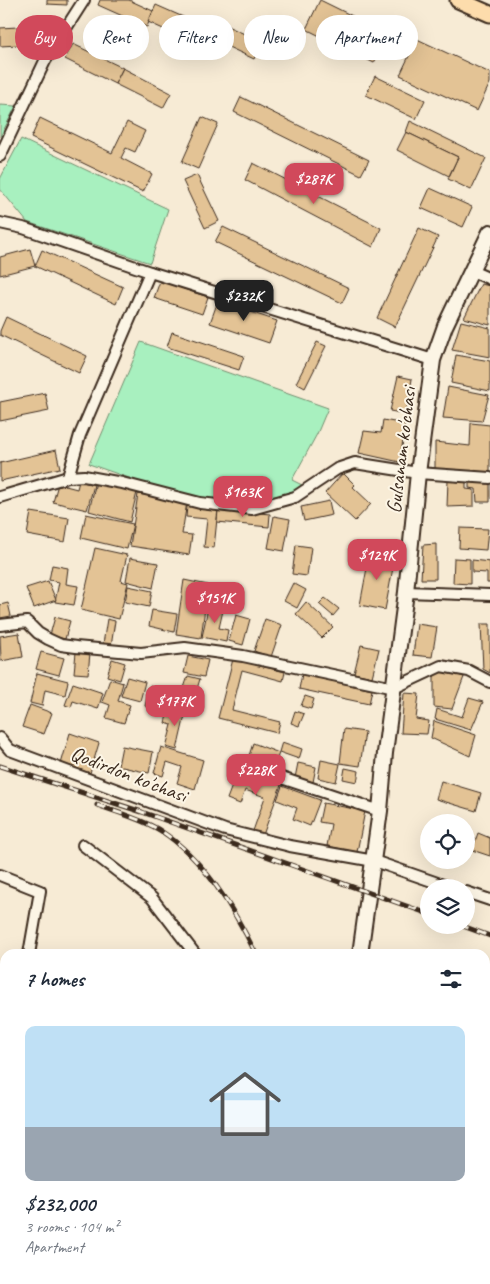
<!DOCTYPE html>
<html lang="en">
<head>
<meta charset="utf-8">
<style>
	body { margin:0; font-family:Caveat,sans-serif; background:#f6f6f7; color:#1f2937; height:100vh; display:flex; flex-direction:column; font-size:19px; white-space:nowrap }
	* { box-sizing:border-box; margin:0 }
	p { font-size:16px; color:#747a83 }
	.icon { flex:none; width:28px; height:28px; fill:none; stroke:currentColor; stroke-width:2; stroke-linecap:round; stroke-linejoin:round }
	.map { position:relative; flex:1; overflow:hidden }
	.side { position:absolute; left:0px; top:949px; width:490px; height:336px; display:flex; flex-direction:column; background:#fff; border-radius:15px 15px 0 0; box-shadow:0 5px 20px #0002 }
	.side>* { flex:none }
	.top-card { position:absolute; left:15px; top:15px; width:460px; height:45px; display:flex; gap:10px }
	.fabs { position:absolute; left:420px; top:814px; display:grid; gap:10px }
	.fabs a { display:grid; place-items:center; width:55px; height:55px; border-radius:50%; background:#fff; box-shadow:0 5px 20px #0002; font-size:25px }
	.price { position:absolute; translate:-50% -42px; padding:0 11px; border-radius:10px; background:#d1495b; color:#fff; font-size:16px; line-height:32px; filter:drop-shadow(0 1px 2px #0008) }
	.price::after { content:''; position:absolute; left:50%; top:30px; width:15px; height:11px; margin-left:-8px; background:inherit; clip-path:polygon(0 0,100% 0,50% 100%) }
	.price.selected { background:#222; color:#fff }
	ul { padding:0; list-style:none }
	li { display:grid; align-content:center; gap:10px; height:265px; padding:0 25px }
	li span { display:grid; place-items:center; height:155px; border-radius:10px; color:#555 }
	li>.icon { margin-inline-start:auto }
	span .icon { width:90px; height:90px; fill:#fffc; stroke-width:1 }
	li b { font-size:21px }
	h2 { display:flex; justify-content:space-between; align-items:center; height:60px; padding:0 25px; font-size:21px }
	.pill { padding:0 18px; border-radius:22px; background:#fff; box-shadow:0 5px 20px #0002; font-size:18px; line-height:45px }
	.pill.selected { background:#d1495b; color:#fff }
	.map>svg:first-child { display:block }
	.green { fill:#a8f0bf; stroke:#728d6e }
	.building { fill:#e3c395; stroke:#3b2a1e }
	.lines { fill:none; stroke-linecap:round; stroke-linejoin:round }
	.minor-casing { stroke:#3b2a1e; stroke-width:14 }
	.secondary-casing { stroke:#3b2a1e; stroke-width:18 }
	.primary-casing { stroke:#3b2a1e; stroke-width:19 }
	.minor { stroke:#fcf5e5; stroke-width:10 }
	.secondary { stroke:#fcf5e5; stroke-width:14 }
	.primary { stroke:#fddcac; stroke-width:15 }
	.rail-casing { stroke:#3b2a1e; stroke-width:5 }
	.rail { stroke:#fcf5e5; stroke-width:3; stroke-dasharray:9; stroke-linecap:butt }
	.labels { text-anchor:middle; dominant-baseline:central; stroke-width:4; stroke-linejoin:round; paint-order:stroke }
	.street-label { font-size:21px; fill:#3b2a1e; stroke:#fcf5e5 }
</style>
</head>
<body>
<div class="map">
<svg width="490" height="1284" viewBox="0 0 490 1284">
	<rect width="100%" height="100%" fill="#f7ebd5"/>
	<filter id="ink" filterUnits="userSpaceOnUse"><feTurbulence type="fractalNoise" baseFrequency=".02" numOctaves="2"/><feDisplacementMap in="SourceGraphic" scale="10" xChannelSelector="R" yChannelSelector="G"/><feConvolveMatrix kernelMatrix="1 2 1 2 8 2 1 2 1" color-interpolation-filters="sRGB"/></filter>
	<g filter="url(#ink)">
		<!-- green -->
		<g class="green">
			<path d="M0 105 16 106 0 137Z"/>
			<path d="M21 139 168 209 150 263 27 222 0 189V179Z"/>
			<path d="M141 342 328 408 317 434 292 480 302 485 283 498 250 505 181 496 89 464Z"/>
		</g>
		<!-- building -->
		<g class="building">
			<path d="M47 0H67V5L47 4Z"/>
			<path d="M100 0H129L153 11 147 27 98 5Z"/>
			<path d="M320 0 389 34 383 44 335 20 326 39 306 29Z"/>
			<path d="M156 5 208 28 200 46 148 22Z"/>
			<path d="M212 19 262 42 254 59 205 36Z"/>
			<path d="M335 20 383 44 374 63 326 39Z"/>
			<path d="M36 26 37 44 0 46V28Z"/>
			<path d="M417 39 490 73V83L477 111 400 75Z"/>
			<path d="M73 44 123 68 115 84 65 59Z"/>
			<path d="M123 68 171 93 163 108 115 84Z"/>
			<path d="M375 76 425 100 416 119 366 95Z"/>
			<path d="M241 97 369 160 361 175 234 112Z"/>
			<path d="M202 117 218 124 198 169 182 162Z"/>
			<path d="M40 118 112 153 127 122 145 131 135 152 126 148 121 158 152 174 143 192 31 138Z"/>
			<path d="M410 121 486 158 471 190 448 179 458 157 406 132Z"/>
			<path d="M406 132 458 157 449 176 397 150Z"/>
			<path d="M253 163 381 228 373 247 245 180Z"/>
			<path d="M197 175 219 221 205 228 183 181Z"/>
			<path d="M430 188 472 207 463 227 421 208Z"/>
			<path d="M223 227 349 288 342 303 215 242Z"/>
			<path d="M419 228 438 237 395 327 377 318Z"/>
			<path d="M30 249 35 266 0 275V257Z"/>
			<path d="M42 250 123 287 116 304 35 266Z"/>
			<path d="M160 281 208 297 202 314 154 298Z"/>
			<path d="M481 284 490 286V325L464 318Z"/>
			<path d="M218 301 277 321 269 343 210 323Z"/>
			<path d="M6 317 87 356 79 373 0 335V331Z"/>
			<path d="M461 321 490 328V357L452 350Z"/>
			<path d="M172 332 244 356 239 370 167 347Z"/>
			<path d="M317 342 326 346 305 388 296 383Z"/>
			<path d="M456 355 490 361V391L451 383Z"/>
			<path d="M398 376 412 379 406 414 390 411Z"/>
			<path d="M448 387 489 395 482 421 443 418Z"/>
			<path d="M45 393 49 411 0 421V402Z"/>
			<path d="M383 420 405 424 400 462 359 453 364 431 381 433Z"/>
			<path d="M471 423 490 425V472L435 469V442L470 446Z"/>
			<path d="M56 450 60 468 0 481V463Z"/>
			<path d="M343 473 355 485 353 487 371 504 355 521 325 493Z"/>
			<path d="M448 480 466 482V489L474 490V506L447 507Z"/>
			<path d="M79 481 94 485 87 510 53 502 58 484 77 489Z"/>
			<path d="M469 481 490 482V502H477L476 489 469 488Z"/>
			<path d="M96 482 137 492 130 522 89 511Z"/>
			<path d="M138 494 187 502 182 534 192 535 189 555 130 546Z"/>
			<path d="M329 501 332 515 304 521 301 507Z"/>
			<path d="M187 506 218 509 214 548 204 547 207 519 186 517Z"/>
			<path d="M218 509 270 514 269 527 217 522Z"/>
			<path d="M31 512 69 518 65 542 27 535Z"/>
			<path d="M86 514 133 524 127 549 81 538Z"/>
			<path d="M274 516 290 519 284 551 268 548Z"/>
			<path d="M460 528 488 529 486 550 459 548Z"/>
			<path d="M436 544V579H421L423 545Z"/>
			<path d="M296 545 311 547 307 576 292 574Z"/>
			<path d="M95 548 127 555 121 581 128 583 119 619 81 610Z"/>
			<path d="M370 552 395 557 385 610 360 605Z"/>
			<path d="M130 558 158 563 153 588 126 581Z"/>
			<path d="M454 558 470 559V584L453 583Z"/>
			<path d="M472 560 490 562V583H487V573L472 572Z"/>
			<path d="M52 565 68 568 66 584 78 586 74 605 55 602 59 582 49 580Z"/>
			<path d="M184 580 208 585 201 638 176 634Z"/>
			<path d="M48 581 56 600 34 608 26 588Z"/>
			<path d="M293 583 306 590 297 608 284 601Z"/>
			<path d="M128 586 152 591 149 607 125 602Z"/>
			<path d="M325 598 339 609 333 616 319 604Z"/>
			<path d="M306 602 333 627 322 638 296 614Z"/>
			<path d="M8 603 11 616 0 618V605Z"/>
			<path d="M209 603 224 606 219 628 228 630 226 642 202 637Z"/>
			<path d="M152 610 177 614 174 632 149 626Z"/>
			<path d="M236 615 250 619 243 645 229 641Z"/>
			<path d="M55 617 70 621 65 639 50 635Z"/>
			<path d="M107 619 115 621 111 646 103 644Z"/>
			<path d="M265 619 282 625 271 657 254 651Z"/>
			<path d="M417 624 437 627 432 657 413 655Z"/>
			<path d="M481 624H490V673L483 669Z"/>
			<path d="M19 633 23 657 1 661 0 636Z"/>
			<path d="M361 645 379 649 372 677 354 673Z"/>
			<path d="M41 652 64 658 59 675 36 669Z"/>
			<path d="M76 652 90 653 88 674 74 673Z"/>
			<path d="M188 656 208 660 204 677 184 673Z"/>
			<path d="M112 659 125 663 120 680 107 676Z"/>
			<path d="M233 659 285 672 283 681 242 670 232 710 280 722 277 733 218 718Z"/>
			<path d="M443 670 464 677 452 709 434 707V674Z"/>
			<path d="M37 673 68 681 65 695 45 690 42 706 30 703Z"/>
			<path d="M302 674 372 690 369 704 299 689Z"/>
			<path d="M188 676 200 679 196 692 184 688Z"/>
			<path d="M127 677 145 682 140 701 121 696Z"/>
			<path d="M110 679 123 683 118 701 130 705 124 723 106 718 110 705 102 702Z"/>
			<path d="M73 683 103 693 98 709 73 701 71 707 65 705Z"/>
			<path d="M150 686 171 692 165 712 145 706Z"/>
			<path d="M182 689 195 693 190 706 178 702Z"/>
			<path d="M404 693 419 694 416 719 429 721 427 734 401 733Z"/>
			<path d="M305 696 314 699 311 709 301 706Z"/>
			<path d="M469 698 483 702 471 730 435 719 437 709 462 717Z"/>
			<path d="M30 705 52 713 44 734 22 727Z"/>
			<path d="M169 707 186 711 177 750 166 747 172 725 165 723Z"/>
			<path d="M295 711 304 714 299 726 291 723Z"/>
			<path d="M434 721 476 735 470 756 431 738Z"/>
			<path d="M344 729 365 732 360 766 340 763Z"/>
			<path d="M70 733 99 743 90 773 61 764Z"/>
			<path d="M282 742 302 749 299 759 279 752Z"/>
			<path d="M253 743 279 753 273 769 248 759Z"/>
			<path d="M122 746 153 752 149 773 118 766Z"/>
			<path d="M161 747 203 760 195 789 177 783 182 767 167 762 163 776 154 773Z"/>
			<path d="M321 760 340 764 336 782 318 778Z"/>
			<path d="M298 763 316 767 313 782 295 778Z"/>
			<path d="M345 768 359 771 357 782 343 779Z"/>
			<path d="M238 770 281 785 263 835 253 831 265 797 245 790 240 804 227 799Z"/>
			<path d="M441 781 481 793 476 811 436 799Z"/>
			<path d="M282 786 320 800 310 826 293 819 297 808 277 800Z"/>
			<path d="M323 803 365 811 357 852 327 846 331 824 319 822Z"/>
			<path d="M478 833 490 838V856L472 850Z"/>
			<path d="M485 1209 490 1211 489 1232 485 1230Z"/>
			<path d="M0 1243 5 1244V1280H11L10 1284H0Z"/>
			<path d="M382 1280H398L399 1284H383Z"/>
		</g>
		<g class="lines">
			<defs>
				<g id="minor">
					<path d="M0 156 45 61 84 0"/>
					<path d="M0 223 23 228 150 272 433 360"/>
					<path d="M472 271 490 279"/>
					<path d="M68 477 80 435 150 272"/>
					<path d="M0 497 68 477 84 476 122 483 200 503 252 509 295 497 337 469 355 463 418 473 490 478"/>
					<path d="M406 592 490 595"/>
					<path d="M0 625 27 622 38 633 48 639 61 645 76 647 141 653 185 648 243 656 394 688 441 666 469 671 490 682"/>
					<path d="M0 738 10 750 225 830 290 846 374 861 452 888"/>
					<path d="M240 764 380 811"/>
					<path d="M83 845 152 898 195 954"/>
					<path d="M0 875 40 891 29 954"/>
					<path d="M466 892 490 900"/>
					<path d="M0 1162 5 1163"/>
					<path d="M485 1203 490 1206"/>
					<path d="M485 1264 490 1273"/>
				</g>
				<g id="secondary">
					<path d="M360 954 380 811 385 753 406 592 418 473 433 360 445 326 490 232"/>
					<path d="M0 1085 5 1086"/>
					<path d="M485 1100 490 1099"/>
					<path d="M369 1280V1284"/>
				</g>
				<path id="primary" d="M458 0 490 14"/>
			</defs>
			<!-- minor casing -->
			<use href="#minor" class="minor-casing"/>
			<!-- secondary casing -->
			<use href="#secondary" class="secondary-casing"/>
			<!-- primary casing -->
			<use href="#primary" class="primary-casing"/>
			<!-- minor -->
			<use href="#minor" class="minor"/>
			<!-- secondary -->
			<use href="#secondary" class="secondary"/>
			<!-- primary -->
			<use href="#primary" class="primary"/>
			<defs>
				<g id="rail">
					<path d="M0 766 142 812 429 914"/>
					<path d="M97 805C118 813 142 819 161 831 204 859 234 909 256 954"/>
					<path d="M460 925 490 936"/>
					<path d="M201 1284 203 1280"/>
				</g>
			</defs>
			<!-- rail casing -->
			<use href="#rail" class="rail-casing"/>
			<!-- rail -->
			<use href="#rail" class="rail"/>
		</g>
	</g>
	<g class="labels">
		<!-- street labels -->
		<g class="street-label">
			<text transform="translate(401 450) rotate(-83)">Gulsanam ko'chasi</text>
			<text transform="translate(129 774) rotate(21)">Qodirdon ko'chasi</text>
		</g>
	</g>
</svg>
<div class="fabs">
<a><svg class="icon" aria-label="locate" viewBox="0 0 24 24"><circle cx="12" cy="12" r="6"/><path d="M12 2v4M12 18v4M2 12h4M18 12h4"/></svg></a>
<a><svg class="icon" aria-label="layers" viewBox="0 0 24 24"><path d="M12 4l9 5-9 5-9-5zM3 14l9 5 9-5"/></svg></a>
</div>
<b class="price" style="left:314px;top:205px">$287K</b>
<b class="price selected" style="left:244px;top:322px">$232K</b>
<b class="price" style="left:243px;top:518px">$163K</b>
<b class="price" style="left:377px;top:581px">$129K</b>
<b class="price" style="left:215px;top:624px">$151K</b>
<b class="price" style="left:175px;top:727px">$177K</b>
<b class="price" style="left:256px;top:796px">$228K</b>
<div class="top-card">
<a class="pill selected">Buy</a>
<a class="pill">Rent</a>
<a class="pill">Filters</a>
<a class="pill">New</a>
<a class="pill">Apartment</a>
</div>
<section class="side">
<h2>7 homes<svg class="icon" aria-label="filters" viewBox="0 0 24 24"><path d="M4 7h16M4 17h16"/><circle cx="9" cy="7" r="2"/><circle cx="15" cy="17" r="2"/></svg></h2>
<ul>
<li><span style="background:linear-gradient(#bfe0f5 65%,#9aa5b1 0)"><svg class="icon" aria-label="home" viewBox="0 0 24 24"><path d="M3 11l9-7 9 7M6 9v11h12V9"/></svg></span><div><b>$232,000</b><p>3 rooms · 104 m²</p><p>Apartment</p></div></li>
</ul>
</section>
</div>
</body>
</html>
